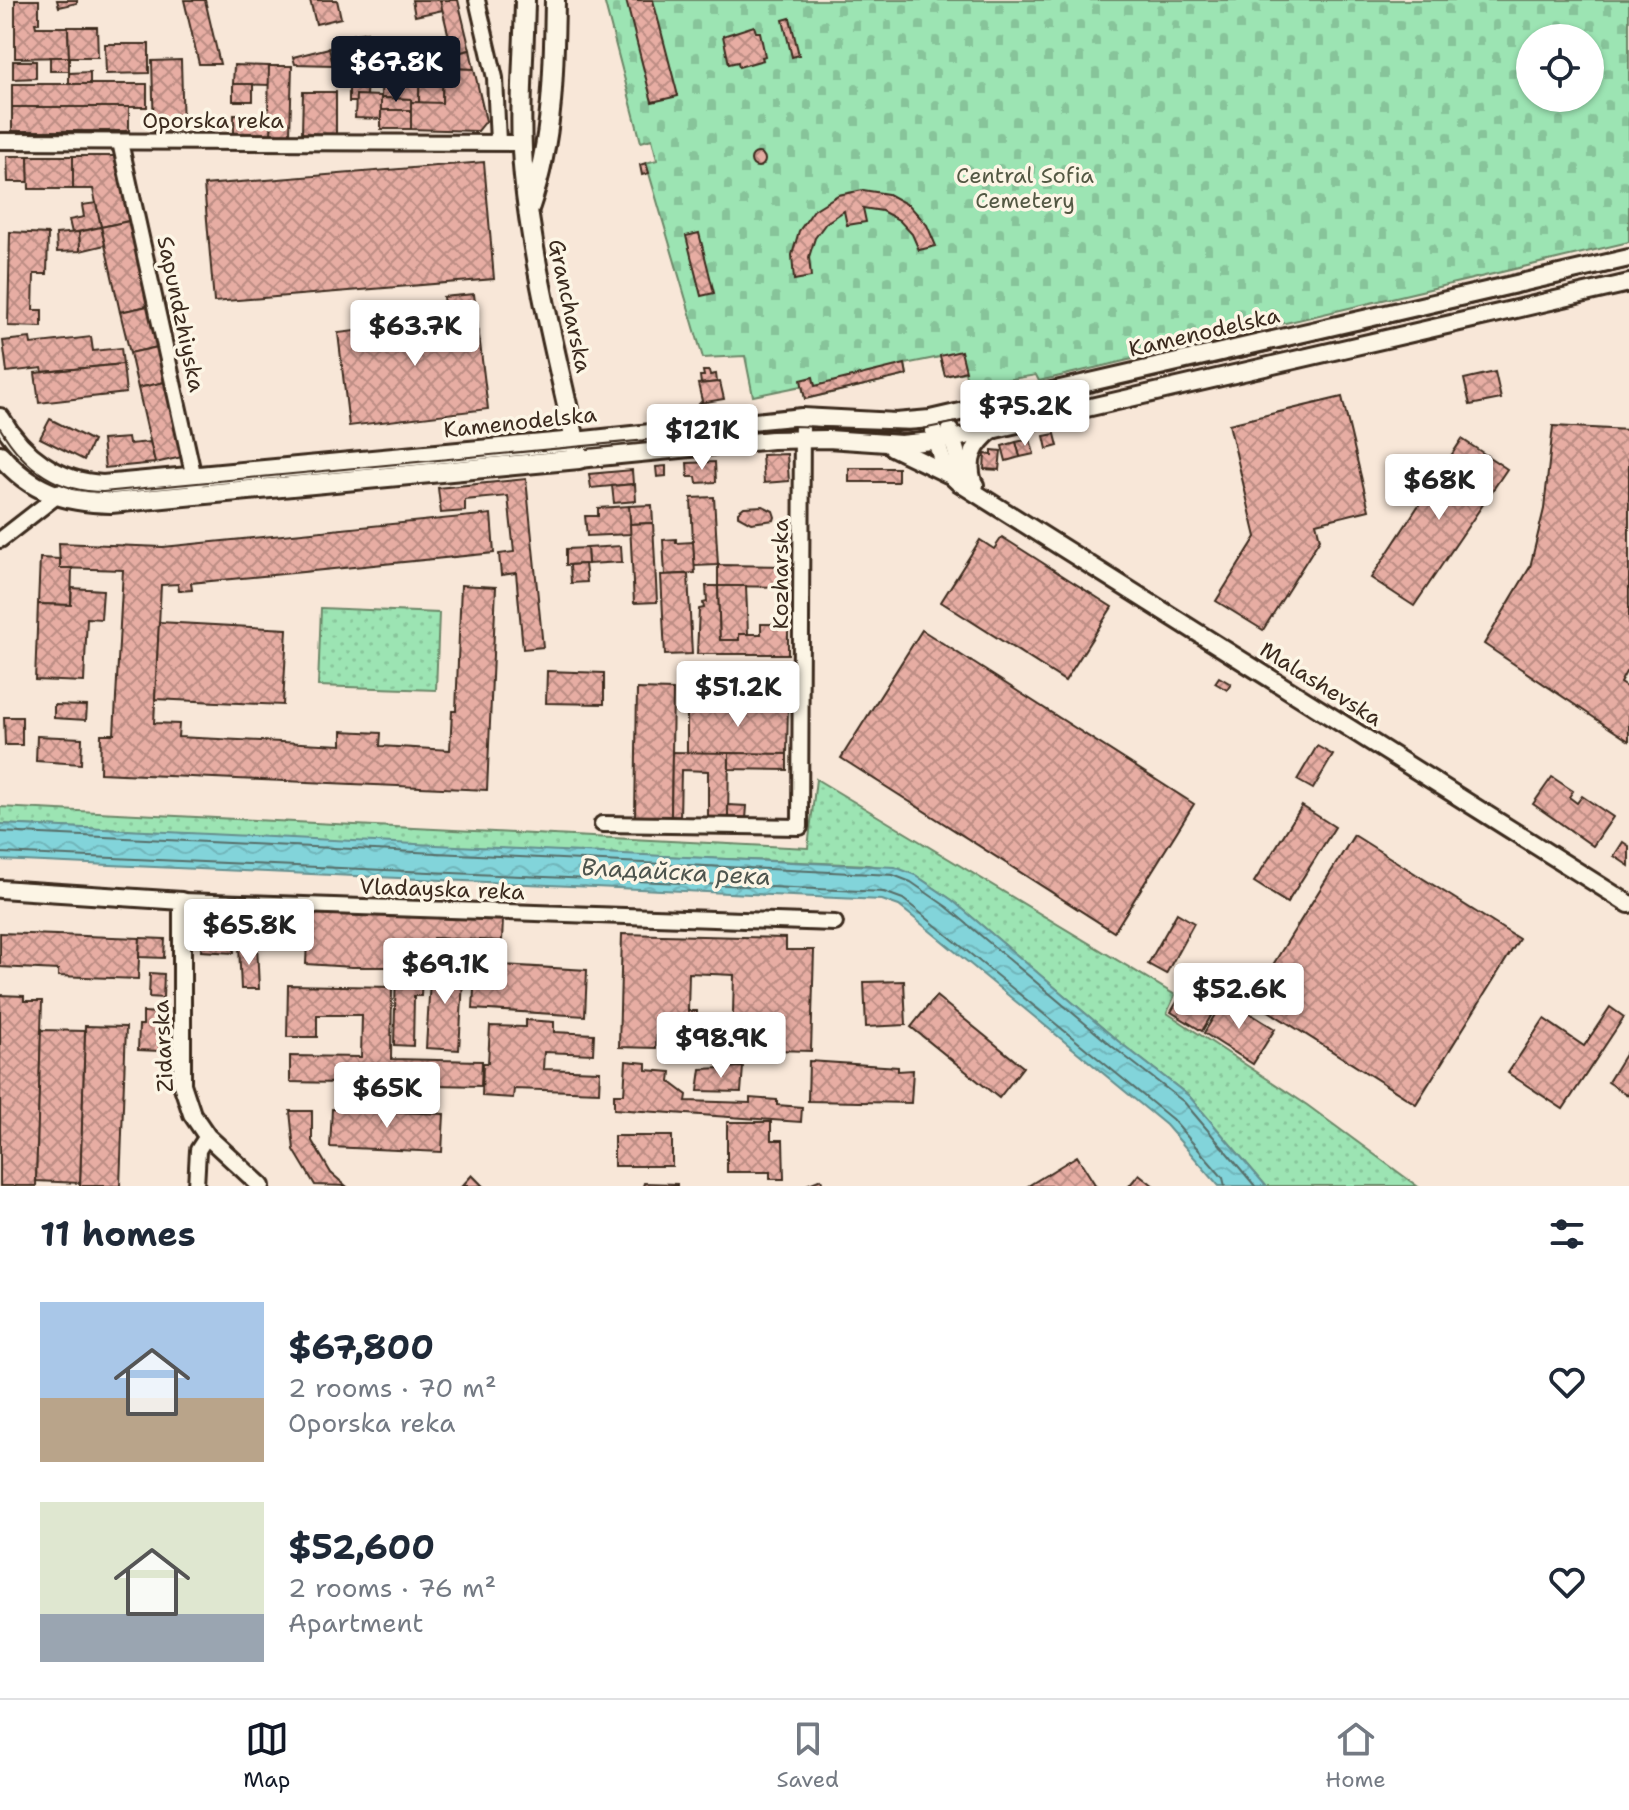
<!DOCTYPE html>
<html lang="en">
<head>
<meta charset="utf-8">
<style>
	body { margin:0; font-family:"Shantell Sans",sans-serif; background:#f2f2f3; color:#1f2937; height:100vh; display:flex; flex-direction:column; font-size:30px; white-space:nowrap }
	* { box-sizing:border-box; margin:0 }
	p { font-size:26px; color:#747a83 }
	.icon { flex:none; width:44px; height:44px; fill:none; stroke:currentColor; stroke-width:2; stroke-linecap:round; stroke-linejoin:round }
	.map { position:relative; height:1186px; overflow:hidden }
	.panel { display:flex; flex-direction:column; background:#fff; flex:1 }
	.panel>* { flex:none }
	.fabs { position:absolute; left:1516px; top:24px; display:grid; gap:16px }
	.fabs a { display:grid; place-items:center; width:88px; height:88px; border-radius:50%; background:#fff; box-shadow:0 2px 6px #0004; font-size:40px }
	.price { position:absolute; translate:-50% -68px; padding:0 18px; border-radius:8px; background:#fff; color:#222; font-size:26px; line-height:52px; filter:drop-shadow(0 2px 4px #0008) }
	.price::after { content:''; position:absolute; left:50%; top:48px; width:24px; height:18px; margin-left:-12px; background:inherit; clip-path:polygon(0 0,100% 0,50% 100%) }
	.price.current { background:#111827; color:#fff }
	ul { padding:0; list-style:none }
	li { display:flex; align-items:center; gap:24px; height:200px; padding:0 40px }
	li span { display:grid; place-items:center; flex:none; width:224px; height:160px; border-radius:0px; color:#555 }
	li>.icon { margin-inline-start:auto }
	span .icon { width:96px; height:96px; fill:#fffc; stroke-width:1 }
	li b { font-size:34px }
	h2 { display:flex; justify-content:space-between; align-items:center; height:96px; padding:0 40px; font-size:34px }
	.menu { display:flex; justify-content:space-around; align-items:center; height:112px; border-top:2px solid #e0e1e3; background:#fff; font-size:22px; color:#747a83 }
	.menu a { display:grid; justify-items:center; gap:4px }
	.menu .current { color:#111827 }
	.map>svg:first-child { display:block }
	.grass { fill:url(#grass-dots); stroke:#6c8768; stroke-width:2 }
	.cemetery { fill:url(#cemetery-stones); stroke:#6c8768; stroke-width:2; fill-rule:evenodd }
	.water { fill:url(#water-waves); stroke:#66908f; stroke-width:2 }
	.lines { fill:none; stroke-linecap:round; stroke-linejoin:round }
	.shore { stroke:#576e69; stroke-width:2 }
	.building { fill:url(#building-cross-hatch); stroke:#3b2a1e; stroke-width:2 }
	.minor-casing { stroke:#3b2a1e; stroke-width:20 }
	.tertiary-casing { stroke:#3b2a1e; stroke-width:22 }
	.secondary-casing { stroke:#3b2a1e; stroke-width:24 }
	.minor { stroke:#fcf5e5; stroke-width:14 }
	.tertiary { stroke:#fcf5e5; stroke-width:16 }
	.secondary { stroke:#fcf5e5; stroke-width:18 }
	.tram { stroke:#3b2a1e; stroke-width:2 }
	.labels { text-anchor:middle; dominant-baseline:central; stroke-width:7; stroke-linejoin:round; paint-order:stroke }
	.street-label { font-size:22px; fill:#3b2a1e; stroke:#fcf5e5 }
	.park-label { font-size:22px; fill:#535843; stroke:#fcf5e5 }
	.water-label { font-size:24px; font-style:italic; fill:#4d544d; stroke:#fcf5e5 }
</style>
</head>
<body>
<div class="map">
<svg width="1629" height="1186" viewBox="0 0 1629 1186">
	<defs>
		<pattern id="grass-dots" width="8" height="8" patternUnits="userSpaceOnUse" patternTransform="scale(2)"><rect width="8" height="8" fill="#9ce4b3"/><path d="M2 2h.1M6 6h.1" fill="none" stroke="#87c49a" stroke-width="1.8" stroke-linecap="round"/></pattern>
		<pattern id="cemetery-stones" width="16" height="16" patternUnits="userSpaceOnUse" patternTransform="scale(2)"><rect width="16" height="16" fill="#9ce4b3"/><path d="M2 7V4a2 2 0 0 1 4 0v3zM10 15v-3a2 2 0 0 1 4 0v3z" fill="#87c49a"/></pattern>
		<pattern id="water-waves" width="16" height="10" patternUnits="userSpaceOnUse" patternTransform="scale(2)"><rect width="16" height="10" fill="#82d4da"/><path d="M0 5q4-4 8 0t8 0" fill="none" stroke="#71b6bb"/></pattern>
		<pattern id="building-cross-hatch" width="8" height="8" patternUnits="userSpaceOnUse" patternTransform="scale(2)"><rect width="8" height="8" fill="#e7ada3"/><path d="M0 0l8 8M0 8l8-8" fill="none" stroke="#bc8d84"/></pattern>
	</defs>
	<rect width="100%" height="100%" fill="#f8e7d8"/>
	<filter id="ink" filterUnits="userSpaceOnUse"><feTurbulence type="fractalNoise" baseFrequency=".0125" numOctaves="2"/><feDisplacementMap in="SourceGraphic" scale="16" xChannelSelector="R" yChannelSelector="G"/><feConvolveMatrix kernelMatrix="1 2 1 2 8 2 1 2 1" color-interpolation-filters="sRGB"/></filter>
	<g filter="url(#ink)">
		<!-- grass -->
		<g class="grass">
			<path d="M321 608 439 613 436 690 318 686Z"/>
			<path d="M816 779 1175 995 1167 1013 1307 1105 1417 1186H1266L1189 1096 1118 1041 952 900 915 875 868 865 495 849 0 824V807L808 848Z"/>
		</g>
		<!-- cemetery -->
		<path class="cemetery" d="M604 0H1629V242L1039 381 1036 375 968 386 965 372 945 376 940 357 905 364 907 375 805 399 802 386 753 396 745 356 703 358 646 163 657 160 652 139 641 142ZM1530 38H1590V98H1530Z"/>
		<!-- water -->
		<path class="water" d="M0 824 895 867 915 875 952 900 1118 1041 1189 1096 1266 1186H1219L1166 1125 913 917 899 906 882 900 0 860Z"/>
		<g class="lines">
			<!-- shore -->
			<g class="shore">
				<path d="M0 832 893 875 911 882 947 907 1113 1047 1184 1102 1255 1186"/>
				<path d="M0 853 884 892 903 899 918 911 1172 1119 1223 1178 1225 1186"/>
			</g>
		</g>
		<!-- building -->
		<g class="building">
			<path d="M15 0H39V23H35L36 27H68L69 57 15 58Z"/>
			<path d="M57 0H77V3L59 7Z"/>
			<path d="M184 0H205L220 64H199Z"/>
			<path d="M310 0H337L341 18 316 24Z"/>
			<path d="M412 0H440L443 10 415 16Z"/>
			<path d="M440 0H458L470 50 453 54Z"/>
			<path d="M626 0H653L678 96 652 102Z"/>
			<path d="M790 18 799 55 792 57 783 20Z"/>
			<path d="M754 26 756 32H760L765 56 762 57 763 60 739 67 738 62 729 64 723 36Z"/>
			<path d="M68 27H97L98 57H69Z"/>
			<path d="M367 32 375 61 354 66 347 36Z"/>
			<path d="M410 39 450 40 453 54 470 50 474 69 443 68V58H430V50L410 49Z"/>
			<path d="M105 44H149V73L106 74Z"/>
			<path d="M329 48 333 65 295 64 293 57Z"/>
			<path d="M382 49 420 50 419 103 411 102V99L381 98Z"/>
			<path d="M420 50H430V58H443L442 103H419Z"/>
			<rect x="50" y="57" width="19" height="14"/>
			<path d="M181 60 183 130 154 131 152 61Z"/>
			<path d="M13 61H36V78L13 79Z"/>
			<path d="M234 65 269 66V85L233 84Z"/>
			<path d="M269 66H292L290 135 271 134 272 115H268Z"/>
			<path d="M443 68 474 69 486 121 478 131 411 129V102L442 103Z"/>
			<path d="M90 72V84H69V73Z"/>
			<path d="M349 76 367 77 366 96 356 95V102H349Z"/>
			<rect x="12" y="84" width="135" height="23"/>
			<rect x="233" y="84" width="20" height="17"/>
			<path d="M303 92H336V134L302 133Z"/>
			<path d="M356 95 381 96V119L355 118Z"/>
			<path d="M381 98 411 99V110H381Z"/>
			<rect x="12" y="107" width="117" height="24"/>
			<rect x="381" y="110" width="30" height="19"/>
			<path d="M234 114 272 115 271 134 234 133Z"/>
			<circle cx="758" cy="160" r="7"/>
			<path d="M7 156H28L29 182H8Z"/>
			<path d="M28 156H73V189H29Z"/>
			<path d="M73 156H114L129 221 101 227 93 189H73Z"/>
			<path d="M484 162 494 279 214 302 204 185Z"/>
			<path d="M646 163 649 173 642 175 640 165Z"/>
			<path d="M863 190 888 194 910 206 927 225 936 246 919 250 912 234 899 220 882 211 863 208 866 222 847 225 844 211 826 223 815 238 809 257 811 277 794 280 792 255 799 231 814 210 838 195Z"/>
			<path d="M96 203 101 227 72 233 69 220 84 217 82 205Z"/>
			<path d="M129 221 148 306 120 312 101 227Z"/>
			<path d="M101 227 105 245 80 251 79 232Z"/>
			<path d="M10 232 48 234 47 274H34L33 310H42V327L8 326Z"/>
			<path d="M79 232 80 251 57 252 56 234Z"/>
			<path d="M699 233 714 293 701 296 686 236Z"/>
			<path d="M474 294 488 409 349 426 338 333 446 320 443 297Z"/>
			<path d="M148 306 158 347 130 353 120 312Z"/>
			<path d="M91 337 93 351 121 348 123 364 43 372 42 368 7 372 3 341 30 338 31 344Z"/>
			<path d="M158 347 165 382 138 388 130 353Z"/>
			<path d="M961 351 966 371 945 376 940 356Z"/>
			<path d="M123 364 126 393 39 403 35 373Z"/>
			<path d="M905 364 907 375 805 399 801 380 813 377 815 386Z"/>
			<path d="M703 371H709L710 375 716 374 717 382 701 384 700 376H704Z"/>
			<path d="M1495 372 1501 399 1470 405 1464 379Z"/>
			<path d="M165 382 182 457 155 463 138 388Z"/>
			<path d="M720 382 724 399 700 403 702 401 698 384Z"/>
			<path d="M1342 397 1369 510 1316 523 1320 539 1263 630 1216 601 1256 537 1229 424Z"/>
			<path d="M50 419 93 441 84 460 40 438Z"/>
			<path d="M1553 426 1629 430V674L1626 672 1620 683 1629 689V741L1484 644 1530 567 1544 509Z"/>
			<path d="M1055 434 1058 446 1047 449 1044 436Z"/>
			<path d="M128 438 129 444 150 442 155 463 105 468 102 440Z"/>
			<path d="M1030 439 1034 454 1020 457 1016 442Z"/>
			<path d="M1462 439 1507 469 1414 606 1371 578Z"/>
			<path d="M1016 442 1020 457 1006 461 1002 446Z"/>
			<path d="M992 450 1001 451 999 470 984 469 985 454 992 455Z"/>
			<path d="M787 454 789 481 764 483 762 455Z"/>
			<path d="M715 462 716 482 697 483 696 477H688L687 463Z"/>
			<path d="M666 466V476L657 477 656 467Z"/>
			<rect x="849" y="468" width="49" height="14"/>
			<path d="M632 470 633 484 591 488 589 474Z"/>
			<path d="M526 479 543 647 523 649 516 573 501 575 499 554 514 552 508 496 465 500V511L441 513 438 488Z"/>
			<path d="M635 484 636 501 614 503 612 486Z"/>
			<path d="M714 497 718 565 694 566 691 498Z"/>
			<path d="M652 505 653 523 630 524 629 506Z"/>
			<path d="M629 506 631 534 587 536 585 516H598V508Z"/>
			<path d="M763 506 773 511 775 517 774 520 751 523 738 516V512L744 507Z"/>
			<path d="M491 514 494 553 191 583 192 590 179 591 178 584 161 585 154 723 179 724 178 737 342 745V731L381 733 380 746 450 750 452 711H456L461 585 496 587 487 790 100 773 101 734H114L123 570 60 568 59 543 163 547Z"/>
			<path d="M653 523 657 602 634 603 630 524Z"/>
			<path d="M1002 537 1112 607 1065 681 941 602 980 540 994 549Z"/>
			<path d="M676 539V543L693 542 695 573 665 575 663 540Z"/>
			<path d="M621 546 622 562 588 564 587 548Z"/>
			<path d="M587 548 588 564 566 565V549Z"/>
			<path d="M40 558 60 559V568H72L71 605 38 604Z"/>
			<path d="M585 564 587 582 571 583 570 565Z"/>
			<path d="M718 565 788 566V587L718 586Z"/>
			<path d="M688 574 692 654 665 655 661 575Z"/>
			<path d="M706 586H718L720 640H739V634H761V624H788V654H697L699 609 704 608 703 603 707 602Z"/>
			<path d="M718 586H746L748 634H739V640H720Z"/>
			<path d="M72 588 103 590 101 619 87 618 84 682 35 680 38 604 71 605Z"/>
			<path d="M159 622 287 629 283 705 155 699Z"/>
			<path d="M922 630 1194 804 1114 932 841 758Z"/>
			<path d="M547 671 604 673V704L546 703Z"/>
			<path d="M682 677 789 679 788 699 696 698V711L681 710Z"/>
			<path d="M1219 677 1231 684 1227 690 1215 683Z"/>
			<path d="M637 689 673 690 671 818 635 817Z"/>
			<path d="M699 702 788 704 787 754 687 753V713H699Z"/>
			<path d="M54 705 87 706 86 720 54 718Z"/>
			<path d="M4 717H22V745H5Z"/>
			<path d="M37 736 82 738 81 764 36 761Z"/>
			<path d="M1317 746 1333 755 1313 789 1297 780Z"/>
			<path d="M672 752 729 753 728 819H708V771L681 770 680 818H671Z"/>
			<path d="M729 753 787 754V770L729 769Z"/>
			<path d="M1552 777 1573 791 1569 797 1577 803 1582 796 1613 817 1593 846 1533 804Z"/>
			<path d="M728 805 747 806 746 819H728Z"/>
			<path d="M1302 806 1335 827 1287 903 1254 882Z"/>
			<path d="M1354 835 1519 939 1416 1104 1251 1000Z"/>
			<path d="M1623 842 1629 846V866L1614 856Z"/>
			<path d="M299 913 503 920 502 941 433 938V951L410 950V958L391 957V967H352L306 964 307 940H298Z"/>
			<path d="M1177 913 1194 923 1166 974 1148 964Z"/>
			<path d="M202 918H235L234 953 201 951Z"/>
			<path d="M0 933 140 938 138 979 58 976V970L0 967Z"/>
			<path d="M622 934 786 938V950H814L811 1051 732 1049 734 975 689 973 688 1011H697L696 1055 667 1054V1021L657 1020 656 1048 619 1047Z"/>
			<path d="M140 938 165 939 164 958 139 957Z"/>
			<path d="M257 944 259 989H241L239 945Z"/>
			<path d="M431 962 464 964 459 1050 426 1048Z"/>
			<path d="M484 964 587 970 585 1016 473 1009 475 969 483 970Z"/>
			<path d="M396 972 422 973 421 996H414L413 1046 394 1045Z"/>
			<path d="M150 973 164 974 163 998 149 997Z"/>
			<path d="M904 981 906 1025 866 1027 864 982Z"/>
			<path d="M288 985 392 987 391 1059 482 1061 481 1086 290 1082V1056L361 1057 362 1015H317V1037H287Z"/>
			<path d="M1186 987 1217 1006 1202 1031 1171 1012Z"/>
			<path d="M0 995 24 996V1001H42L36 1186H0Z"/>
			<path d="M936 996 1023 1067 999 1098 911 1027Z"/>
			<path d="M1225 998 1275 1029 1253 1064 1204 1033Z"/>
			<path d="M1610 1007 1624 1017 1563 1109 1508 1073 1544 1019 1584 1046Z"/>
			<path d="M143 1012 160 1013 159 1051 138 1050 139 1025H143Z"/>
			<path d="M526 1020 554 1022V1032L594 1034 593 1054 544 1052 543 1069 600 1071 599 1092 514 1089 513 1098 482 1096 483 1063H488L490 1026 526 1027Z"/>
			<path d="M85 1026 126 1027 120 1186H80Z"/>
			<path d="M41 1030 85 1031 80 1183 36 1181Z"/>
			<path d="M1629 1048V1096L1608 1082Z"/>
			<path d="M626 1061 646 1063V1070L671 1072 670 1082 687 1095 686 1101 750 1103V1098L777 1100V1105L802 1107 801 1122 614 1109V1094H624Z"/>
			<path d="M809 1061 898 1067V1071L913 1070 911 1103 808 1101Z"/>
			<path d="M743 1067 741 1092 698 1091 701 1069Z"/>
			<path d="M332 1109 444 1114 442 1152 330 1147Z"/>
			<path d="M290 1111H312V1141L331 1173 346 1186 315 1185 294 1150Z"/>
			<path d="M727 1122H771V1140H783L784 1179H770V1172H727Z"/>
			<rect x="614" y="1136" width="58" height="30"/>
			<path d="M1077 1156 1096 1186H1028Z"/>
			<path d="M1139 1174 1154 1186H1129Z"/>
			<path d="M472 1175 483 1186H462Z"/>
			<path d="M821 1179 823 1186H804Z"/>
			<path d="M644 1183 677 1184V1186H643Z"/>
		</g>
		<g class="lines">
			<defs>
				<g id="minor">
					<path d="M477 0 495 78 498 142"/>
					<path d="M0 141 522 143"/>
					<path d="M120 142 198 496"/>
					<path d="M0 540 63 491"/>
					<path d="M602 824 800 827 802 417"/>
					<path d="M182 901 835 923"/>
					<path d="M196 1186 198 1150 207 1136"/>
				</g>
				<g id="tertiary">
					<path d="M934 431C939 451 942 469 958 482L1629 904"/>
					<path d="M950 431 961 468 975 485"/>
					<path d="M575 441 802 417 896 422 930 419 1629 258"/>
					<path d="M892 447 948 474"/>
					<path d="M579 459 772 440 828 439 901 444 952 439 1629 283"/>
					<path d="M973 482C966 460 974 444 992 430"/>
					<path d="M0 889 182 901V1084L192 1114 207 1136 261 1186"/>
				</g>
				<g id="secondary">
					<path d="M530 206C553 140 554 70 555 0"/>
					<path d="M0 418C22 456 57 483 103 485L575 441"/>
					<path d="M0 455C31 492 65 502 111 503L579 459C559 365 534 273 524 177 518 119 524 59 525 0"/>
				</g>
			</defs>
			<!-- minor casing -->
			<use href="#minor" class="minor-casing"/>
			<!-- tertiary casing -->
			<use href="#tertiary" class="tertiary-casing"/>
			<!-- secondary casing -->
			<use href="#secondary" class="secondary-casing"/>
			<!-- minor -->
			<use href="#minor" class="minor"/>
			<!-- tertiary -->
			<use href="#tertiary" class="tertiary"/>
			<!-- secondary -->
			<use href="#secondary" class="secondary"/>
			<!-- tram -->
			<path class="tram" d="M0 428C23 467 57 492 103 492L793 426 917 430 1003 413 1629 268"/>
		</g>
	</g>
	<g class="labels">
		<!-- street labels -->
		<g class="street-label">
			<text x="213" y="120">Oporska reka</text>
			<text transform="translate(570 306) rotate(78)">Grancharska</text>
			<text transform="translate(181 314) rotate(78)">Sapundzhiyska</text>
			<text transform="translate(1204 332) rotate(-13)">Kamenodelska</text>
			<text transform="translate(520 422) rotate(-6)">Kamenodelska</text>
			<text transform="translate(780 574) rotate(-90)">Kozharska</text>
			<text transform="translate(1321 684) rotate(32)">Malashevska</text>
			<text transform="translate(442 889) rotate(2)">Vladayska reka</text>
			<text transform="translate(163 1046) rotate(-93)">Zidarska</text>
		</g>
		<!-- park labels -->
		<g class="park-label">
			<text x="1025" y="175">Central Sofia<tspan x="1025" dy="25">Cemetery</tspan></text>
		</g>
		<!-- water labels -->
		<g class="water-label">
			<text transform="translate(676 872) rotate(3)">Владайска река</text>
		</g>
	</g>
</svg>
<div class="fabs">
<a><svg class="icon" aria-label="locate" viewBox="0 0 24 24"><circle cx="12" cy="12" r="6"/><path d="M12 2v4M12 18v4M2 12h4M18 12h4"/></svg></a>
</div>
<b class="price current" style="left:396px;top:104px">$67.8K</b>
<b class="price" style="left:415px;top:368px">$63.7K</b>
<b class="price" style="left:1025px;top:448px">$75.2K</b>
<b class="price" style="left:702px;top:472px">$121K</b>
<b class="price" style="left:1439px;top:522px">$68K</b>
<b class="price" style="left:738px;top:729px">$51.2K</b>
<b class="price" style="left:249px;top:967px">$65.8K</b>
<b class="price" style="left:445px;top:1006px">$69.1K</b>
<b class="price" style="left:1239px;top:1031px">$52.6K</b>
<b class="price" style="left:721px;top:1080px">$98.9K</b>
<b class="price" style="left:387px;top:1130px">$65K</b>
</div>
<section class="panel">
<h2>11 homes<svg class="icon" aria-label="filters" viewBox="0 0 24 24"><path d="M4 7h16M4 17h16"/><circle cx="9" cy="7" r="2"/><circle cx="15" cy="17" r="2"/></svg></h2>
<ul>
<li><span style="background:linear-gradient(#a9c7e8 60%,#b9a48a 0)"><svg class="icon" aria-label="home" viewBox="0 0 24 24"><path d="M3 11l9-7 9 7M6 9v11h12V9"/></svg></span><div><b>$67,800</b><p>2 rooms · 70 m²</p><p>Oporska reka</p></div><svg class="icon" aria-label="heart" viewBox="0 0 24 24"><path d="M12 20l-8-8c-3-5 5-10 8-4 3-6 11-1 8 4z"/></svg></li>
<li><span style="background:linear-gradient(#dfe7d0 70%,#9aa5b1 0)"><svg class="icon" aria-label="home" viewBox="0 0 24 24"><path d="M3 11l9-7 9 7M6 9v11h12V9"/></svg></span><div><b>$52,600</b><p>2 rooms · 76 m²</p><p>Apartment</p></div><svg class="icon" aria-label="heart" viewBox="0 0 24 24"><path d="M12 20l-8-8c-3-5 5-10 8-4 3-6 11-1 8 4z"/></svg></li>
</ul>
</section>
<nav class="menu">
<a class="current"><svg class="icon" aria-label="map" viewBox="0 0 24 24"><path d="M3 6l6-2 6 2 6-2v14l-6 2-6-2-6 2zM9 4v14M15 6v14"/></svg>Map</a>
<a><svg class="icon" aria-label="saved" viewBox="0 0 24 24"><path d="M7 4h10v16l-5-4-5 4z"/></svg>Saved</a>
<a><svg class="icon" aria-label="home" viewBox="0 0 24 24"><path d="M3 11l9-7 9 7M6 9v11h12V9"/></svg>Home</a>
</nav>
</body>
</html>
